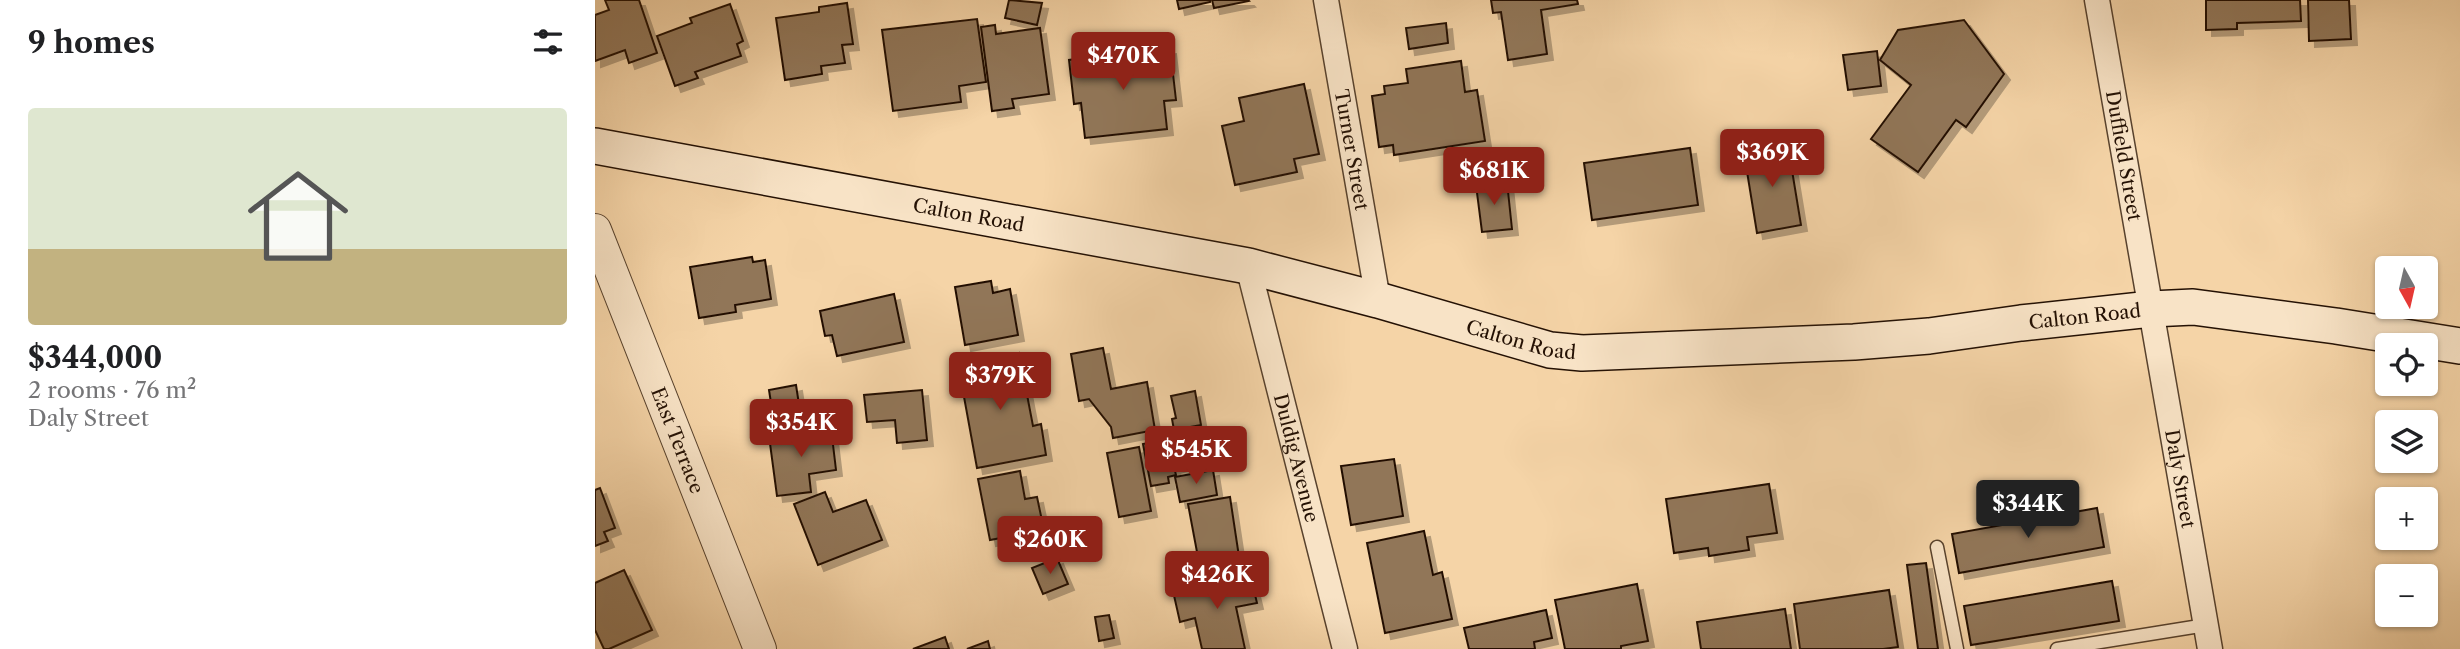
<!DOCTYPE html>
<html lang="en">
<head>
<meta charset="utf-8">
<style>
	body { margin:0; font-family:"Libre Caslon Text",serif; background:#f2f2f2; color:#202124; height:100vh; display:flex; flex-direction:column; font-size:26px; white-space:nowrap }
	* { box-sizing:border-box; margin:0 }
	p { font-size:23px; color:#757577 }
	.icon { flex:none; width:38px; height:38px; fill:none; stroke:currentColor; stroke-width:2; stroke-linecap:round; stroke-linejoin:round }
	.map { position:relative; flex:1; overflow:hidden }
	.panel { display:flex; flex-direction:column; background:#fff; width:595px }
	.panel>* { flex:none }
	.needle { width:46px; rotate:172deg }
	.tools { position:absolute; left:1780px; top:256px; display:grid; gap:14px }
	.tools a { display:grid; place-items:center; width:63px; height:63px; border-radius:7px; background:#fff; box-shadow:0 2px 5px #0004; font-size:35px }
	.price { position:absolute; translate:-50% -60px; padding:0 16px; border-radius:7px; background:#8f2418; color:#fff; font-size:23px; line-height:46px; filter:drop-shadow(0 2px 4px #0008) }
	.price::after { content:''; position:absolute; left:50%; top:42px; width:21px; height:16px; margin-left:-10px; background:inherit; clip-path:polygon(0 0,100% 0,50% 100%) }
	.price.current { background:#222; color:#fff }
	ul { padding:0; list-style:none }
	li { display:grid; align-content:center; gap:14px; height:371px; padding:0 28px }
	li span { display:grid; place-items:center; height:217px; border-radius:7px; color:#555 }
	li>.icon { margin-inline-start:auto }
	span .icon { width:126px; height:126px; fill:#fffc; stroke-width:1 }
	li b { font-size:30px }
	h2 { display:flex; justify-content:space-between; align-items:center; height:84px; padding:0 28px; font-size:30px }
	main { display:flex; flex:1; min-height:0 }
	.map>svg:first-child { display:block }
	.building { fill:#917659; stroke:#241104; stroke-width:2; filter:url(#shadow) }
	.lines { fill:none; stroke-linecap:round; stroke-linejoin:round }
	.service-casing { stroke:#58422d; stroke-width:15 }
	.minor-casing { stroke:#58422d; stroke-width:27 }
	.tertiary-casing { stroke:#58422d; stroke-width:34 }
	.secondary-casing { stroke:#241104; stroke-width:38 }
	.service { stroke:#f8e3c6; stroke-width:12 }
	.minor { stroke:#f8e3c6; stroke-width:24 }
	.tertiary { stroke:#f8e3c6; stroke-width:32 }
	.secondary { stroke:#f8e3c6; stroke-width:35 }
	.labels { text-anchor:middle; dominant-baseline:central; stroke-width:5; stroke-linejoin:round; paint-order:stroke }
	.street-label { font-size:19px; fill:#241104; stroke:#f8e3c6 }
</style>
</head>
<body>
<main>
<section class="panel">
<h2>9 homes<svg class="icon" aria-label="filters" viewBox="0 0 24 24"><path d="M4 7h16M4 17h16"/><circle cx="9" cy="7" r="2"/><circle cx="15" cy="17" r="2"/></svg></h2>
<ul>
<li><span style="background:linear-gradient(#dfe7d0 65%,#c2b280 0)"><svg class="icon" aria-label="home" viewBox="0 0 24 24"><path d="M3 11l9-7 9 7M6 9v11h12V9"/></svg></span><div><b>$344,000</b><p>2 rooms · 76 m²</p><p>Daly Street</p></div></li>
</ul>
</section>
<div class="map">
<svg width="1865" height="649" viewBox="0 0 1865 649">
	<defs>
		<filter id="shadow"><feDropShadow dx="6" dy="6" stdDeviation="0" flood-color="#0004"/></filter>
	</defs>
	<rect width="100%" height="100%" fill="#f5d4a7"/>
	<filter id="stains"><feTurbulence type="fractalNoise" baseFrequency=".00286" numOctaves="4"/><feColorMatrix values="0 0 0 0 .2 0 0 0 0 .09 0 0 0 0 .02 0 0 0 .5 -.17"/></filter>
	<radialGradient id="worn" r=".72"><stop offset=".6" stop-color="#630" stop-opacity="0"/><stop offset="1" stop-color="#630" stop-opacity=".3"/></radialGradient>
	<!-- building -->
	<g class="building">
		<path d="M10 0H44L62 53 34 63 30 50 0 61V15L14 10Z"/>
		<path d="M414 0 447 3 442 25 410 18Z"/>
		<path d="M582 0H615V2L584 9Z"/>
		<path d="M617 0H653L654 1 619 8Z"/>
		<path d="M896 0H982L983 4 946 10 952 54 913 60 906 12 898 13Z"/>
		<path d="M1611 0H1705L1706 21 1642 23V29L1611 30Z"/>
		<path d="M1713 0H1754L1756 39 1714 41Z"/>
		<path d="M252 3 258 44 247 45 250 63 226 66 227 74 190 80 181 18 224 12V7Z"/>
		<path d="M135 4 148 41 142 44 146 56 100 72 103 78 80 86 62 36 97 23 95 18Z"/>
		<path d="M382 19 391 82 364 86 366 102 298 111 287 30Z"/>
		<path d="M1369 20 1409 74 1371 127 1361 120 1323 172 1276 139 1316 85 1285 60 1303 30Z"/>
		<path d="M851 23 853 43 814 49 811 28Z"/>
		<path d="M400 25 401 34 445 28 454 94 417 99 419 108 397 111 386 27Z"/>
		<path d="M575 48 581 100 569 101 572 129 490 138 486 103 479 104 474 60Z"/>
		<path d="M1282 51 1286 86 1253 90 1248 55Z"/>
		<path d="M866 61 870 92 882 90 890 141 799 155 798 145 784 147 777 96 790 94 789 86 813 83 811 69Z"/>
		<path d="M709 84 724 154 699 159 702 172 640 185 627 126 649 121 644 98Z"/>
		<path d="M1193 146 1206 225 1162 233 1149 153Z"/>
		<path d="M1095 148 1103 205 997 220 989 163Z"/>
		<path d="M912 182 917 229 887 232 881 185Z"/>
		<path d="M157 257 158 262 170 260 176 299 140 305 141 312 104 318 95 267Z"/>
		<path d="M396 281 398 293 415 289 423 335 370 345 360 287Z"/>
		<path d="M299 294 309 342 242 356 237 335 230 336 225 311Z"/>
		<path d="M508 348 516 389 552 382 560 430 518 438 516 427 494 399 484 401 476 354Z"/>
		<path d="M424 353 438 426 446 424 451 455 382 468 363 364Z"/>
		<path d="M201 385 205 411 178 416 174 390Z"/>
		<path d="M327 390 332 440 302 443 300 420 272 422 269 395Z"/>
		<path d="M600 391 606 425 579 430 577 419 581 418 576 396Z"/>
		<path d="M236 428 241 470 214 474 216 492 182 496 174 436Z"/>
		<path d="M589 436 594 463 579 467 581 475 573 477 574 483 556 486 548 444Z"/>
		<path d="M544 447 556 511 524 517 512 453Z"/>
		<path d="M799 459 808 516 756 525 746 466Z"/>
		<path d="M618 470 622 495 585 502 580 477Z"/>
		<path d="M425 471 430 499 442 497 449 530 395 540 383 479Z"/>
		<path d="M1174 484 1182 533 1152 537 1154 550 1114 556 1113 548 1079 553 1071 499Z"/>
		<path d="M5 488 20 528 9 532 13 541 0 546V490Z"/>
		<path d="M230 492 238 512 271 500 287 540 223 565 199 504Z"/>
		<path d="M635 497 646 570 627 573 625 564 605 568 593 504Z"/>
		<path d="M1502 508 1509 547 1364 573 1357 534Z"/>
		<path d="M829 531 838 575 847 572 857 619 790 633 772 543Z"/>
		<path d="M462 558 473 584 448 594 437 568Z"/>
		<path d="M1331 563 1343 649H1323L1312 565Z"/>
		<path d="M29 570 57 630 14 649H9L0 630V583Z"/>
		<path d="M655 574 662 603 641 607 650 649H607L600 618 585 622 578 591Z"/>
		<path d="M1517 581 1524 621 1376 645 1369 606Z"/>
		<path d="M1042 584 1053 641 1026 646V649H970L960 600Z"/>
		<path d="M1294 590 1303 647 1288 649H1205L1199 604Z"/>
		<path d="M1190 609 1196 649H1106L1102 622Z"/>
		<path d="M951 610 957 638 939 642 940 649H874L869 628Z"/>
		<path d="M514 615 519 638 504 641 500 617Z"/>
		<path d="M350 637 354 649H318Z"/>
		<path d="M393 641 395 649H372Z"/>
	</g>
	<g class="lines">
		<defs>
			<g id="service">
				<path d="M1342 547 1362 649"/>
				<path d="M1462 649 1611 625"/>
			</g>
			<g id="minor">
				<path id="s1" d="M731 0 783 300"/>
				<path id="s2" d="M1502 0 1615 649"/>
				<path id="s3" d="M653 266 750 649"/>
			</g>
			<g id="tertiary">
				<path id="s4" d="M0 230 165 649"/>
			</g>
			<g id="secondary">
				<path id="s5" d="M0 146 653 266 783 300 955 350 987 353 1259 342 1334 336 1426 323 1556 309 1598 307 1741 326 1865 346"/>
			</g>
		</defs>
		<!-- service casing -->
		<use href="#service" class="service-casing"/>
		<!-- minor casing -->
		<use href="#minor" class="minor-casing"/>
		<!-- tertiary casing -->
		<use href="#tertiary" class="tertiary-casing"/>
		<!-- secondary casing -->
		<use href="#secondary" class="secondary-casing"/>
		<!-- service -->
		<use href="#service" class="service"/>
		<!-- minor -->
		<use href="#minor" class="minor"/>
		<!-- tertiary -->
		<use href="#tertiary" class="tertiary"/>
		<!-- secondary -->
		<use href="#secondary" class="secondary"/>
	</g>
	<g class="labels">
		<!-- street labels -->
		<g class="street-label">
			<text stroke="none"><textPath href="#s1" startOffset="152">Turner Street</textPath></text>
			<text stroke="none"><textPath href="#s2" startOffset="158">Duffield Street</textPath></text>
			<text stroke="none"><textPath href="#s5" startOffset="380">Calton Road</textPath></text>
			<text stroke="none"><textPath href="#s5" startOffset="1514">Calton Road</textPath></text>
			<text stroke="none"><textPath href="#s5" startOffset="947">Calton Road</textPath></text>
			<text stroke="none"><textPath href="#s4" startOffset="226">East Terrace</textPath></text>
			<text stroke="none"><textPath href="#s3" startOffset="198">Duldig Avenue</textPath></text>
			<text stroke="none"><textPath href="#s2" startOffset="486">Daly Street</textPath></text>
		</g>
	</g>
	<rect width="100%" height="100%" filter="url(#stains)"/>
	<rect width="100%" height="100%" fill="url(#worn)"/>
</svg>
<div class="tools">
<a><svg class="needle" viewBox="-14 -14 28 28"><path d="M0-13l5 13h-10z" fill="#e53935"/><path d="M0 13l5-13h-10z" fill="#757577"/></svg></a>
<a><svg class="icon" aria-label="locate" viewBox="0 0 24 24"><circle cx="12" cy="12" r="6"/><path d="M12 2v4M12 18v4M2 12h4M18 12h4"/></svg></a>
<a><svg class="icon" aria-label="layers" viewBox="0 0 24 24"><path d="M12 4l9 5-9 5-9-5zM3 14l9 5 9-5"/></svg></a>
<a>+</a>
<a>−</a>
</div>
<b class="price" style="left:528px;top:92px">$470K</b>
<b class="price" style="left:1177px;top:189px">$369K</b>
<b class="price" style="left:899px;top:207px">$681K</b>
<b class="price" style="left:405px;top:412px">$379K</b>
<b class="price" style="left:206px;top:459px">$354K</b>
<b class="price" style="left:601px;top:486px">$545K</b>
<b class="price current" style="left:1433px;top:540px">$344K</b>
<b class="price" style="left:455px;top:576px">$260K</b>
<b class="price" style="left:622px;top:611px">$426K</b>
</div>
</main>
</body>
</html>
